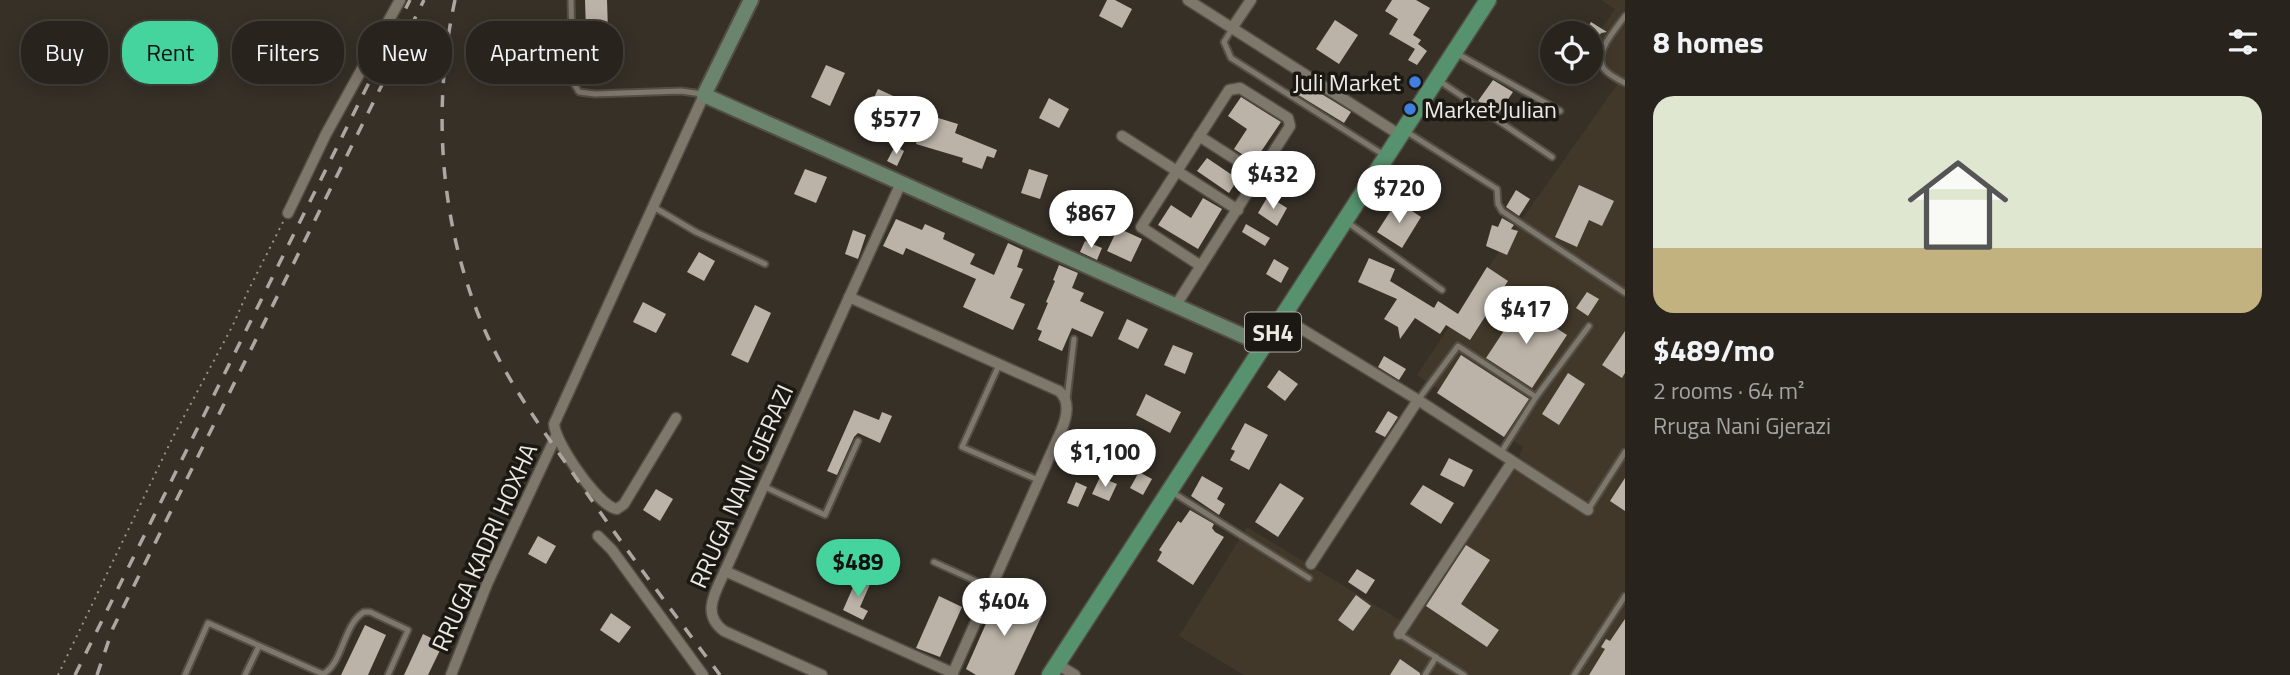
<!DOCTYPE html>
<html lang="en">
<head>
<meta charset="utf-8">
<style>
	body { margin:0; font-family:"Titillium Web",sans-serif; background:#302c26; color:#f1f3f6; height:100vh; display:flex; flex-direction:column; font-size:26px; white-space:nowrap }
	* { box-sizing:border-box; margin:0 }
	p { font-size:23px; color:#a5a4a4 }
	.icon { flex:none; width:38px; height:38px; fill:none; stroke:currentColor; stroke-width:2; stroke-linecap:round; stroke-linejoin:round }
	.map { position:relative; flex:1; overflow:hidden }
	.details { display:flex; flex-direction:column; background:#28241d; width:665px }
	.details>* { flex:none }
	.hud { position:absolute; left:21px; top:21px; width:665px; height:63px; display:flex; gap:14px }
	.tools { position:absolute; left:1540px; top:21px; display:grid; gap:14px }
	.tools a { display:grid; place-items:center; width:63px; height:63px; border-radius:50%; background:#28241d; box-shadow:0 4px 18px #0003,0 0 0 2px #44413b; font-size:35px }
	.price { position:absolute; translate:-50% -60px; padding:0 16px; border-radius:24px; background:#fff; color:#222; font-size:23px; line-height:46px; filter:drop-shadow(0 2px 4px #0008) }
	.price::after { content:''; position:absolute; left:50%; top:42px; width:21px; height:16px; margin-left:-10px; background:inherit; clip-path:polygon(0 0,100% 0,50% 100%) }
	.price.on { background:#46d49e; color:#111 }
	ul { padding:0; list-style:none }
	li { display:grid; align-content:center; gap:14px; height:371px; padding:0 28px }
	li span { display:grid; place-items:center; height:217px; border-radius:21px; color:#555 }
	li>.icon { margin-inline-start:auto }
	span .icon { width:126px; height:126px; fill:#fffc; stroke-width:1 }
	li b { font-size:30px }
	h2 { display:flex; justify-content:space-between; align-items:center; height:84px; padding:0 28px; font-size:30px }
	.chip { padding:0 24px; border-radius:28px; background:#28241d; box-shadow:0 4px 18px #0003,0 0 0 2px #44413b; font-size:24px; line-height:63px }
	.chip.on { background:#46d49e; color:#111 }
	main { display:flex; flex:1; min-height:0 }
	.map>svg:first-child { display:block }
	.built { fill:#413829 }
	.building { fill:#bbb3a8 }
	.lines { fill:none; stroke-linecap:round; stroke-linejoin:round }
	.lane-casing { stroke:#534e46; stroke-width:9 }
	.street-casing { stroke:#534e46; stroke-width:13 }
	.secondary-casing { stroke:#534e46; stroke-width:18 }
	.primary-casing { stroke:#534e46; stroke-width:19 }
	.path { stroke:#97928a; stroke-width:2; stroke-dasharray:2 5; stroke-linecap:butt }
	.lane { stroke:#7e776c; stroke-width:5 }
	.street { stroke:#7e776c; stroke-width:10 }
	.secondary { stroke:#6a846d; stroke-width:14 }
	.primary { stroke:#56926e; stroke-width:16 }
	.rail { stroke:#aca7a0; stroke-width:3.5; stroke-dasharray:12 12; stroke-linecap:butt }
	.shop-dot { fill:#3f7fe0; stroke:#1b1814; stroke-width:2.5 }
	.labels { text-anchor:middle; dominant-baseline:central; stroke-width:7; stroke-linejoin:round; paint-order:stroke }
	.shield { fill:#1b1814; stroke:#adaaa4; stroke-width:2 }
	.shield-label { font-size:23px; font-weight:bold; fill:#ece8e2 }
	.poi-label { font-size:24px; fill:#ece8e2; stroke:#1b1814; text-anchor:end }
	.street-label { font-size:24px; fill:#ece8e2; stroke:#1b1814 }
</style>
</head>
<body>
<main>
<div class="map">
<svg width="1625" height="675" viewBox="0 0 1625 675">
	<rect width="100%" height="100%" fill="#363027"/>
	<!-- built -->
	<path class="built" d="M1601 0H1625V675H1244L1179 636 1247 527 1408 625 1515 468 1523 447 1417 375 1503 246 1617 85 1591 64 1594 40 1615 9Z"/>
	<!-- building -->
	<g class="building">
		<path d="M585 0H607L608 31 586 32Z"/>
		<path d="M1107 0H1115L1132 9 1122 28 1099 16Z"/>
		<path d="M1392 0H1416L1430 8 1413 35 1421 40 1418 44 1427 51 1417 65 1408 60 1415 49 1389 34 1398 19 1385 11Z"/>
		<path d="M1335 20 1358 35 1339 64 1316 49Z"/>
		<path d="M1591 22 1607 32 1601 33 1591 50V33H1584Z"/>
		<path d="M826 65 845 73 830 106 811 97Z"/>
		<path d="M1493 80 1513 92 1498 114 1478 101Z"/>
		<path d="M1302 82 1351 112 1344 123 1295 93Z"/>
		<path d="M878 89 902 100 890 126 866 115Z"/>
		<path d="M1241 97 1281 122 1254 162 1234 149 1247 129 1228 116Z"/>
		<path d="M1049 98 1069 109 1059 128 1039 118Z"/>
		<path d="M925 114 958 124 955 133 997 150 994 158 987 156 982 169 962 162 963 158 916 144Z"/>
		<path d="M895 146 904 151 897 166 887 161Z"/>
		<path d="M1207 158 1238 179 1229 193 1197 171Z"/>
		<path d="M805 169 827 177 816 203 794 194Z"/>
		<path d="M1029 169 1048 175 1040 199 1021 193Z"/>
		<path d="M1409 175 1421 183 1416 192 1403 184Z"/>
		<path d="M1579 185 1614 201 1602 226 1589 220 1577 247 1555 237Z"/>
		<path d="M1516 190 1530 199 1519 216 1506 207Z"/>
		<path d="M1268 196 1287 208 1277 226 1258 213Z"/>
		<path d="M1203 198 1222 209 1198 249 1158 225 1171 205 1191 218Z"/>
		<path d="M1397 201 1421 217 1402 248 1377 232Z"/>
		<path d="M1077 204 1098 215 1086 238 1066 227Z"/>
		<path d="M1502 218 1514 225 1511 229 1518 231 1507 255 1486 246 1492 225 1498 227Z"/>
		<path d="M896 219 922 230 925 224 945 233 943 239 975 254 970 264 994 275 1008 243 1023 250 1017 267 1023 269 1010 298 1025 304 1013 330 963 307 976 279 906 248 903 255 883 246Z"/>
		<path d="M1246 224 1270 238 1265 246 1242 232Z"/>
		<path d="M1118 228 1142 239 1131 262 1107 251Z"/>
		<path d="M853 230 866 235 858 259 845 254Z"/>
		<path d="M1085 241 1102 248 1097 260 1080 252Z"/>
		<path d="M699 252 715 261 704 281 687 272Z"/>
		<path d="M1369 258 1395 269 1390 281 1434 308 1438 301 1458 314 1487 267 1508 281 1470 340 1446 325 1440 334 1415 318 1400 339 1398 327 1384 319 1397 299 1358 282Z"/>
		<path d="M1274 259 1289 268 1281 283 1266 274Z"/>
		<path d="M1059 265 1078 273 1072 288 1084 293 1080 301 1104 312 1092 337 1072 328 1062 351 1038 340 1042 331 1037 329 1048 303 1046 302 1055 281 1053 280Z"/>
		<path d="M1587 292 1599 299 1588 316 1576 308Z"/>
		<path d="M643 302 666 314 656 333 633 322Z"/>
		<path d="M755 305 771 313 748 363 731 355Z"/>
		<path d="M1521 305 1567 335 1532 388 1486 358Z"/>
		<path d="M1127 319 1148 329 1138 349 1118 339Z"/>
		<path d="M1625 331V373L1622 378 1602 365Z"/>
		<path d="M1173 345 1193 353 1185 374 1164 365Z"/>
		<path d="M1461 355 1529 399 1504 437 1437 393Z"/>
		<path d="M1384 356 1406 369 1399 380 1378 367Z"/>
		<path d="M1279 370 1298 384 1285 401 1267 387Z"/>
		<path d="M1568 373 1585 384 1559 425 1542 414Z"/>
		<path d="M1146 394 1181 412 1170 433 1136 415Z"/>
		<path d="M854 410 879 420 882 412 892 416 880 443 858 433 854 437 837 475 827 471Z"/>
		<path d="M1388 411 1398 417 1385 437 1375 432Z"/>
		<path d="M1245 423 1268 435 1249 470 1230 460 1235 451 1231 449Z"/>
		<path d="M1120 439 1134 446 1125 464 1111 458Z"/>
		<path d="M1449 458 1473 470 1464 487 1440 475Z"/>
		<path d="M1139 472 1152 479 1143 495 1130 488Z"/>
		<path d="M1202 476 1223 488 1217 499 1225 504 1219 515 1191 496Z"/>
		<path d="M1100 477 1117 484 1109 501 1092 494Z"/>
		<path d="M1625 478V511L1610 501Z"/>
		<path d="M1076 482 1087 487 1078 507 1067 503Z"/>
		<path d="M1280 483 1304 498 1278 537 1255 522Z"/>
		<path d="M1423 485 1454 503 1441 524 1410 504Z"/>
		<path d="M656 489 673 499 660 521 643 510Z"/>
		<path d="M1190 510 1214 524 1212 528 1215 532 1224 537 1193 585 1157 561 1162 552 1159 550 1178 521 1181 523Z"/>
		<path d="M538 536 556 546 546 564 528 554Z"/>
		<path d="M1466 545 1490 560 1461 604 1499 630 1487 647 1426 606Z"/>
		<path d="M1357 569 1375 580 1366 594 1348 582Z"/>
		<path d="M858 576 871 582 860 607 868 611 863 620 843 610Z"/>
		<path d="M999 594 1043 613 1014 675H976L966 669Z"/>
		<path d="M1356 595 1371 606 1353 631 1338 620Z"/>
		<path d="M939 596 962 607 940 657 916 648Z"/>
		<path d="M611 613 631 627 619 643 600 630Z"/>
		<path d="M1625 619V675H1589L1605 649 1601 647 1606 639 1610 641Z"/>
		<path d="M365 625 386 635 368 675H341Z"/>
		<path d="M423 634 443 644 428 675H404Z"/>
		<path d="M1400 659 1420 673V675H1390Z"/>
	</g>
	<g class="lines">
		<defs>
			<g id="lane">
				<path d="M571 0 573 82 579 92 595 94 681 91 702 94"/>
				<path d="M1625 16C1616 29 1590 56 1606 71 1611 76 1619 80 1625 83"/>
				<path d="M1232 29 1224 42 1231 58 1384 155"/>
				<path d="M1456 53 1560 111"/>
				<path d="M1438 80 1552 157"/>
				<path d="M1407 132 1497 189 1498 204 1502 211 1625 293"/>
				<path d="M652 206 696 232 765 264"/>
				<path d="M1347 222 1442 290"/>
				<path d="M999 365 962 447 1038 480"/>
				<path d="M1067 399 1074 339"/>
				<path d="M1418 400 1458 346 1536 397 1589 326"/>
				<path d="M1500 454 1536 397"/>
				<path d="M763 486 825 515 858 441"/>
				<path d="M1172 492 1309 578"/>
				<path d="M1588 510 1625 452"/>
				<path d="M934 562 991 588"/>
				<path d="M1399 634 1464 675"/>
				<path d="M185 675 208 623 323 674C343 664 343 624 364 612H370L408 630 388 675"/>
				<path d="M245 675 259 646"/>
				<path d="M1425 675 1436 657"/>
				<path d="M1574 675 1625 596"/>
			</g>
			<g id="street">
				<path d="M1188 0 1400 135"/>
				<path d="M1232 28 1251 0"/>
				<path d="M1122 136 1238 210"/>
				<path d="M1199 136 1260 175"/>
				<path d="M288 213 326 134 400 0"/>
				<path d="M849 297 1059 391C1071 401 1067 417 1061 431L952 675"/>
				<path d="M1176 305 1290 126 1288 118 1240 88 1229 90 1141 227 1201 266"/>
				<path d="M1282 317 1418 400 1588 510"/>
				<path d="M676 418 624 504 617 509C599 507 555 443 554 424L704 95"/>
				<path d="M598 536 612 550 703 675"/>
				<path d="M1311 564 1418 400"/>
				<path d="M725 571 953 673"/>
				<path d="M1399 634 1512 462"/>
				<path d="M1057 664 1075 675"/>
				<path d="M451 675 487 584 556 436"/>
				<path d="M822 675 724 631C701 614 715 593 725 571L901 183"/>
			</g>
			<path id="secondary" d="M751 0 704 95 1264 345"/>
			<path id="primary" d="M1050 675 1488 0"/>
		</defs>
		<!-- lane casing -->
		<use href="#lane" class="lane-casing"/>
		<!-- street casing -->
		<use href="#street" class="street-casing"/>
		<!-- secondary casing -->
		<use href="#secondary" class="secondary-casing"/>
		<!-- primary casing -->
		<use href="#primary" class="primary-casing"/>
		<!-- path -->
		<path class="path" d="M58 675 173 437 233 325 248 291 283 222"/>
		<!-- lane -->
		<use href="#lane" class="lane"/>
		<!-- street -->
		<use href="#street" class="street"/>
		<!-- secondary -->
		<use href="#secondary" class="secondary"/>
		<!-- primary -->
		<use href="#primary" class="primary"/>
		<!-- rail -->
		<g class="rail">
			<path d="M455 0C431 110 440 229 486 333 508 382 540 426 570 469 618 539 669 607 720 675"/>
			<path d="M75 675 410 0"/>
			<path d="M97 675 113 628 424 0"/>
		</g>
	</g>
	<!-- markers -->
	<g class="shop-dot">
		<circle cx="1415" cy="82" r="7"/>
		<circle cx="1410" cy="109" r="7"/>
	</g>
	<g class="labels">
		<!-- shield labels -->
		<rect class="shield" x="1245" y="312.5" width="56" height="39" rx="5"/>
		<g class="shield-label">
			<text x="1273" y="332">SH4</text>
		</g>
		<!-- poi labels -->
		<g class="poi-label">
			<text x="1401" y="82">Juli Market</text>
			<text x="1424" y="109" text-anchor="start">Market Julian</text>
		</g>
		<!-- street labels -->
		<g class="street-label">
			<text transform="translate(741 486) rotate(-66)">RRUGA NANI GJERAZI</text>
			<text transform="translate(484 547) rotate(-66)">RRUGA KADRI HOXHA</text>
		</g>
	</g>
</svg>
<div class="tools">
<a><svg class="icon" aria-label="locate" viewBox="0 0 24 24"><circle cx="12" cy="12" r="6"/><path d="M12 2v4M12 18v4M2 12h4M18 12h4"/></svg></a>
</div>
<b class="price" style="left:896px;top:156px">$577</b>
<b class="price" style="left:1273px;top:211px">$432</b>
<b class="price" style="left:1399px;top:225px">$720</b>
<b class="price" style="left:1091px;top:250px">$867</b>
<b class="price" style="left:1526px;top:346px">$417</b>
<b class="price" style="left:1105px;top:489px">$1,100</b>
<b class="price on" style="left:858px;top:599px">$489</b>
<b class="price" style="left:1004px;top:638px">$404</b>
<div class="hud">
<a class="chip">Buy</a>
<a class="chip on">Rent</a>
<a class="chip">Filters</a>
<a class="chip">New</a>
<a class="chip">Apartment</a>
</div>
</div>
<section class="details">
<h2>8 homes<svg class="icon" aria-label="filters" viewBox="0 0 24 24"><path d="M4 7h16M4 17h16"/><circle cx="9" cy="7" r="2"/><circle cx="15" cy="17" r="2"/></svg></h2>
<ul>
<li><span style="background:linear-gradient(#dfe7d0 70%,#c2b280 0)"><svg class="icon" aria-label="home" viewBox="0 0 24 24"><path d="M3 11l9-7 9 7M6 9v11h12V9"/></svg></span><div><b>$489/mo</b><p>2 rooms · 64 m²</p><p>Rruga Nani Gjerazi</p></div></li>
</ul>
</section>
</main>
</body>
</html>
